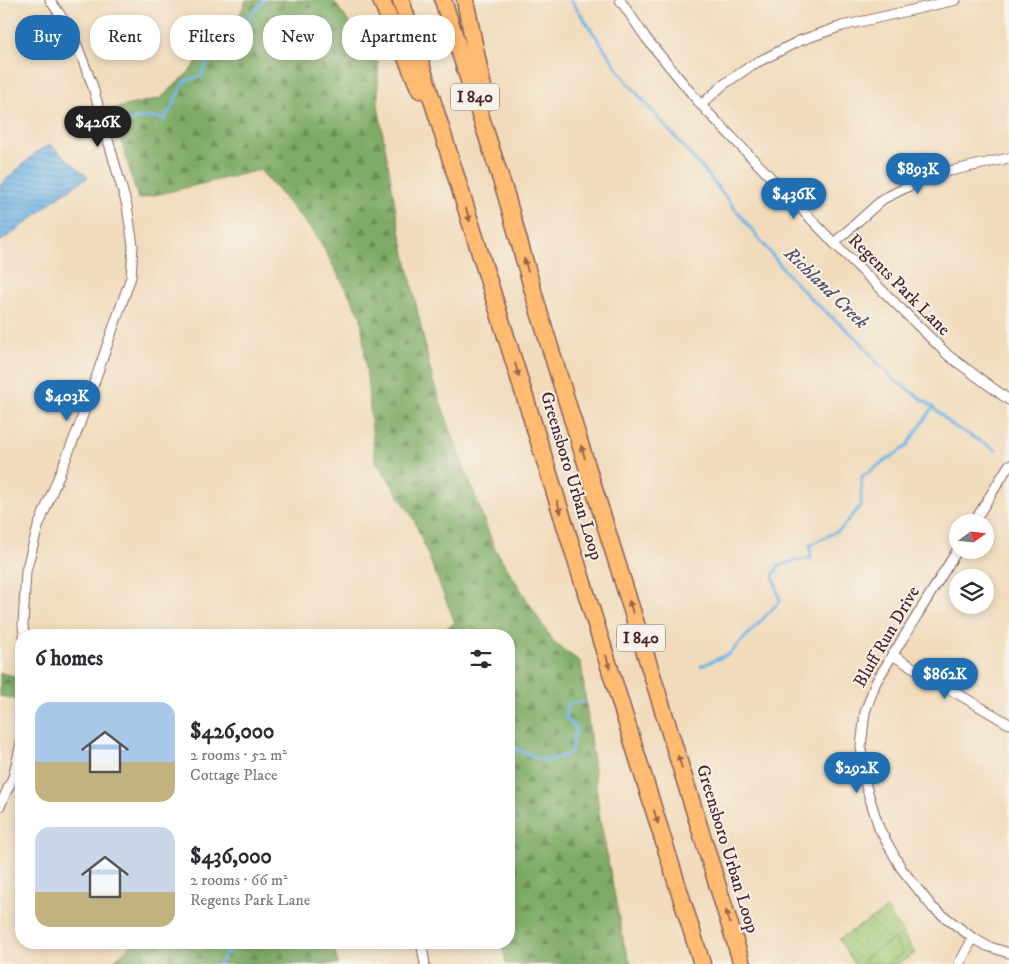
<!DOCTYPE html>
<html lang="en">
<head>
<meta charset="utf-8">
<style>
	body { margin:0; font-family:"IM FELL DW Pica",serif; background:#f2f2f3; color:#2b2b33; height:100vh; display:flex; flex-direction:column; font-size:19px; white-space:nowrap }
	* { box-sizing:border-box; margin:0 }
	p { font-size:16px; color:#7c7c81 }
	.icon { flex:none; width:28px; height:28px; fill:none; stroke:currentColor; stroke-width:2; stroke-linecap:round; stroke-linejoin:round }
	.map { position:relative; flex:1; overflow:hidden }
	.drawer { position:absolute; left:15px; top:629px; width:500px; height:320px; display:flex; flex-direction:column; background:#fff; border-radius:20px; box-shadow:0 2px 8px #0003 }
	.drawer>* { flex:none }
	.top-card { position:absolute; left:15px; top:15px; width:500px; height:45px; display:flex; gap:10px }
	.needle { width:32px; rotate:75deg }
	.fabs { position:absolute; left:949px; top:514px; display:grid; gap:10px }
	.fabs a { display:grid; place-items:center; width:45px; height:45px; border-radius:50%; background:#fff; box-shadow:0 2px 8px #0003; font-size:25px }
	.price { position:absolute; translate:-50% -42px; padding:0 11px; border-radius:18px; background:#1f6fb2; color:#fff; font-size:16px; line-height:32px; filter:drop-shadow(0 1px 2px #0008) }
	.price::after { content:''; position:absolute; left:50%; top:30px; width:15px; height:11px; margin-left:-8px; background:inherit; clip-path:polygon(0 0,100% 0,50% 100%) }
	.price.current { background:#222; color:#fff }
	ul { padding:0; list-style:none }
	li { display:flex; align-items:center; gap:15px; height:125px; padding:0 20px }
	li span { display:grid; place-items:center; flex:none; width:140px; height:100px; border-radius:15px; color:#555 }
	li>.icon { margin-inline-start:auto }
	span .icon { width:60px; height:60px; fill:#fffc; stroke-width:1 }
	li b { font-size:21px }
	h2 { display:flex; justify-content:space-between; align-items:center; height:60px; padding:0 20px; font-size:21px }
	.chip { padding:0 18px; border-radius:20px; background:#fff; box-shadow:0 2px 8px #0003; font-size:18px; line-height:45px }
	.chip.current { background:#1f6fb2; color:#fff }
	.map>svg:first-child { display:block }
	.green { fill:url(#green-dots); stroke:#747450 }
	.forest { fill:url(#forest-firs); stroke:#646648 }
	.pitch { fill:#9ec874; stroke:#747450 }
	.water { fill:url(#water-rules); stroke:#5c6a88 }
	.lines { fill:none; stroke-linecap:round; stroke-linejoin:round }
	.stream { stroke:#6eb4e5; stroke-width:3 }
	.minor-casing { stroke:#84615d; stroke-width:11 }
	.motorway-casing { stroke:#84615d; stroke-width:19 }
	.minor { stroke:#fff; stroke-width:9 }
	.motorway { stroke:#febb71; stroke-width:16 }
	.oneway { fill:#9b654a }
	.labels { text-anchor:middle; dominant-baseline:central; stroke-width:4; stroke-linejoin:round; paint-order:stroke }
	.shield { fill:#f7f3e8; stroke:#7e5f64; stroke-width:1 }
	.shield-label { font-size:16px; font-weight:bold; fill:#4a1f2b }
	.street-label { font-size:18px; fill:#4a1f2b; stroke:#f7f3e8 }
	.water-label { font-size:19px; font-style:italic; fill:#57536c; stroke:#f7f3e8 }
</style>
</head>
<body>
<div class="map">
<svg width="1009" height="964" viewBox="0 0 1009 964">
	<defs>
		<pattern id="green-dots" width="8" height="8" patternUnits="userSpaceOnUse" patternTransform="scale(1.25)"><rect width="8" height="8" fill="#9ec874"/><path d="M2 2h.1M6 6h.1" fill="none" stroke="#8aab65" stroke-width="1.8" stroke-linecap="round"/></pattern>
		<pattern id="forest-firs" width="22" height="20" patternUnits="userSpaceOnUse" patternTransform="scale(1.25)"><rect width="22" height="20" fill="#7eac66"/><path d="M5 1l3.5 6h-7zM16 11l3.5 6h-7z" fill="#698b54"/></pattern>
		<pattern id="water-rules" width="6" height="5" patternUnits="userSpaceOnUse" patternTransform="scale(1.25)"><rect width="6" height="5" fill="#6eb4e5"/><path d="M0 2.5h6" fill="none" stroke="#5c92ba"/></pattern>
	</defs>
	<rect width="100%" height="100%" fill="#f7f3e8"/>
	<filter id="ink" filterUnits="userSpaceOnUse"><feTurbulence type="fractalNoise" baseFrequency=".02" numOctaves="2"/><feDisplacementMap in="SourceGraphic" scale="10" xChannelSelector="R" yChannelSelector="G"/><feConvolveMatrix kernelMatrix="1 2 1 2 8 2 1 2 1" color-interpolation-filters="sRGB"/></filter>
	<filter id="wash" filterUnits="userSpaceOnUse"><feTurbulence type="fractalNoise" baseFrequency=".0096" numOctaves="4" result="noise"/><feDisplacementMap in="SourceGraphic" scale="20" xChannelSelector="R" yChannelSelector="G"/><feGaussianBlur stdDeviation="1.12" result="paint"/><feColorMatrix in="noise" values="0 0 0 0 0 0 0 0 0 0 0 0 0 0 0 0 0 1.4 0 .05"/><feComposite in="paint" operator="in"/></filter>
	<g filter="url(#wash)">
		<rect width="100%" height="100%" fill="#f1dbbb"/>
		<!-- green -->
		<path class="green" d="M887 909 915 953 898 964H854L839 939Z"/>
		<!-- forest -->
		<g class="forest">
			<path d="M246 0H333L378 63V105L397 217 433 382 494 547 554 643 581 662 600 819 624 944 631 964H506L502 943 509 942V635H435L455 623 413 517 375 460 361 316 316 235 260 170 138 199 112 109 161 98 189 72 214 39 239 17Z"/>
			<path d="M0 673 19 677 17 699 0 696Z"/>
			<path d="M134 943H333L338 964H110Z"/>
		</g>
		<!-- pitch -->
		<path class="pitch" d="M894 939 903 953 887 964H867L863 959Z"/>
		<!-- water -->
		<path class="water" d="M51 145 88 177 54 200 30 220 0 242V185L39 150Z"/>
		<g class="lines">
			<!-- stream -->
			<g class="stream">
				<path d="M571 0 627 82 704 170 789 276 812 300 861 342 879 365 897 382 933 407 952 425 996 450"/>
				<path d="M124 122 146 117 165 119 185 81 201 76 215 46 250 16 264 0"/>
				<path d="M701 666 729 654 780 601 773 575 779 566 793 561 811 558 810 545 841 529 861 505 862 476 906 447 933 407"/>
				<path d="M509 746 545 761 566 755 571 752 576 728 566 718V707L570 704 583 702"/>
				<path d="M219 964 234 942"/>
			</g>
		</g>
	</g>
	<g filter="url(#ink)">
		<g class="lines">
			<defs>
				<g id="minor">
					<path d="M620 0 646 38 701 105 834 243 949 356 1009 400"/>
					<path d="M701 105 723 85 752 65 799 41 842 26 956 0"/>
					<path d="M834 243 883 199 913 184 941 173 1009 158"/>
					<path d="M974 522 1009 465"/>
					<path d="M958 549 876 682 865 712 861 747 866 786 879 828 901 868 933 908 973 938 987 946 1009 953"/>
					<path d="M24 635 23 625 26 571 38 527 78 429 131 277 133 246 127 206 92 84 75 40 65 22 50 0"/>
					<path d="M892 655 1009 724"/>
					<path d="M0 806 13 777 21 743"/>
					<path d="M421 942 425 964"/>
					<path d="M959 964 973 938"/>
				</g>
				<g id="motorway">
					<path d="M381 0 420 90"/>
					<path d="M401 0 702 964"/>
					<path d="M443 0 506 195 539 312 742 964"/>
					<path d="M465 0 486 102"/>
				</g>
			</defs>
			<!-- minor casing -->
			<use href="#minor" class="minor-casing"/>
			<!-- motorway casing -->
			<use href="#motorway" class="motorway-casing"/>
			<!-- minor -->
			<use href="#minor" class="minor"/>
			<!-- motorway -->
			<use href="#motorway" class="motorway"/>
		</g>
		<!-- one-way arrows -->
		<defs><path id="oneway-solid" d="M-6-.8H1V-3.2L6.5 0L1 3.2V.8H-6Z" transform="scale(1.25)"/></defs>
		<g class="oneway">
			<use href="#oneway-solid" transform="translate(468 215) rotate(73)"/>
			<use href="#oneway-solid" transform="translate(526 265) rotate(-106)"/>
			<use href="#oneway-solid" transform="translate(517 370) rotate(73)"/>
			<use href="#oneway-solid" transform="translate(583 452) rotate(-107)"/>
			<use href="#oneway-solid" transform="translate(559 507) rotate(73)"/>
			<use href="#oneway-solid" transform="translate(631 607) rotate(-107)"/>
			<use href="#oneway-solid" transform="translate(608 662) rotate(73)"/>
			<use href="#oneway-solid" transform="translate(680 762) rotate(-107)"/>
			<use href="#oneway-solid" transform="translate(656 817) rotate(73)"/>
			<use href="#oneway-solid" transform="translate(728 917) rotate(-107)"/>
		</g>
	</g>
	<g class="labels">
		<!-- shield labels -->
		<g class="shield">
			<rect x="451" y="83.5" width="48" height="27" rx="4"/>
			<rect x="617" y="624.5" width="48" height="27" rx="4"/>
		</g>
		<g class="shield-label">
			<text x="475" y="97">I 840</text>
			<text x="641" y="638">I 840</text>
		</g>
		<!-- street labels -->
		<g class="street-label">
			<text transform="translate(899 285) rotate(45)">Regents Park Lane</text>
			<text transform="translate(571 476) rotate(73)">Greensboro Urban Loop</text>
			<text transform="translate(887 637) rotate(-60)">Bluff Run Drive</text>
			<text transform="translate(727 849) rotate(73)">Greensboro Urban Loop</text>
		</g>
		<!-- water labels -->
		<g class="water-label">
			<text transform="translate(826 288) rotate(44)">Richland Creek</text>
		</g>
	</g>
</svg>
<div class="fabs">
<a><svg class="needle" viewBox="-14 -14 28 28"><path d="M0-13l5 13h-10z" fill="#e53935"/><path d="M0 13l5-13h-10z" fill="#7c7c81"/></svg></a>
<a><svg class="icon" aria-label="layers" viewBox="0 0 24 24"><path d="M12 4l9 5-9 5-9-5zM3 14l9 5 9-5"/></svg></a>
</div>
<b class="price current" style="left:98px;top:148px">$426K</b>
<b class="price" style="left:918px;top:195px">$893K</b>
<b class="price" style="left:794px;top:220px">$436K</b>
<b class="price" style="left:67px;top:422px">$403K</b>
<b class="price" style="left:945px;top:700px">$862K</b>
<b class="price" style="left:857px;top:794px">$292K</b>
<div class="top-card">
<a class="chip current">Buy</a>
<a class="chip">Rent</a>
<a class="chip">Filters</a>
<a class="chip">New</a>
<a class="chip">Apartment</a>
</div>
<section class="drawer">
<h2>6 homes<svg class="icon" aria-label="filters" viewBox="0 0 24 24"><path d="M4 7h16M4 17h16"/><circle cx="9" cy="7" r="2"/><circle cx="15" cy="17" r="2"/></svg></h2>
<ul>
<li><span style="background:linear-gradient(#a9c7e8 60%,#c2b280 0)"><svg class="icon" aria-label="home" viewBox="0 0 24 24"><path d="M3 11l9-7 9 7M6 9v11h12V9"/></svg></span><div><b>$426,000</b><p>2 rooms · 52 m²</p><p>Cottage Place</p></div></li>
<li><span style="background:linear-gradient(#c9d6e8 65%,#c2b280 0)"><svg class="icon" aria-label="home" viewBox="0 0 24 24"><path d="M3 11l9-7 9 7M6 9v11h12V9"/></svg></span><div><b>$436,000</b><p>2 rooms · 66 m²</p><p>Regents Park Lane</p></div></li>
</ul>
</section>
</div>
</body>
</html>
